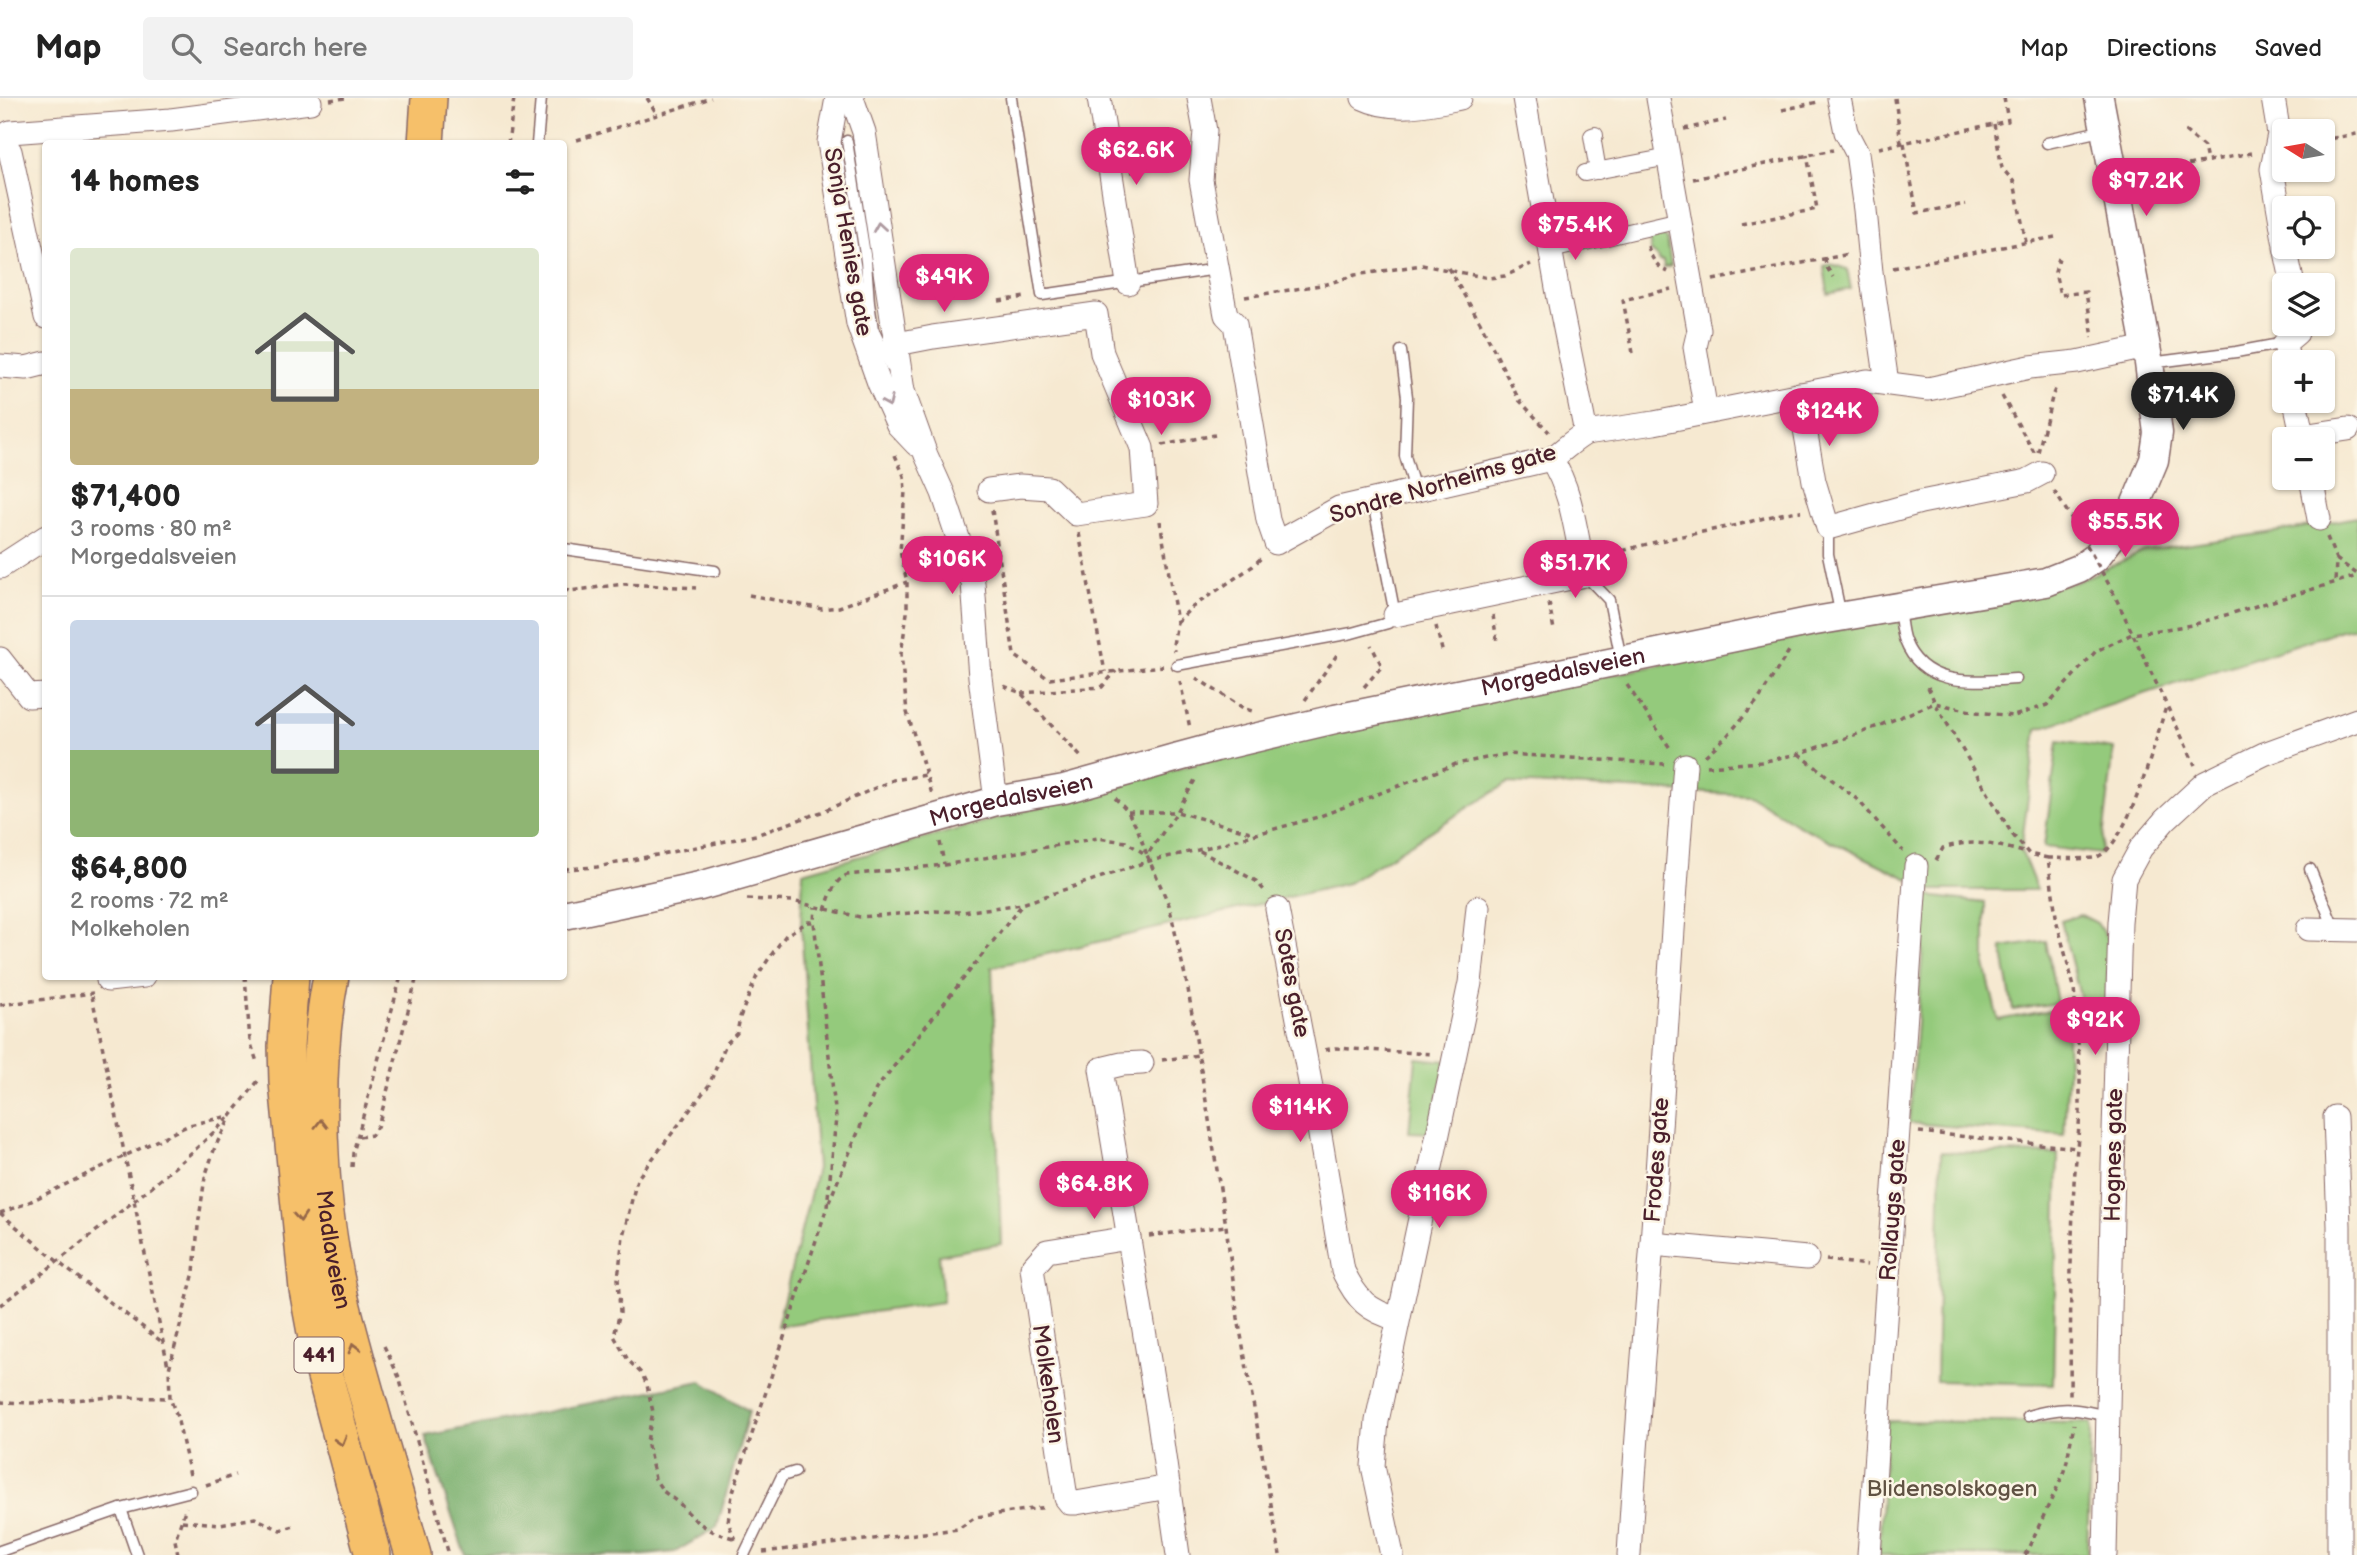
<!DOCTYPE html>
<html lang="en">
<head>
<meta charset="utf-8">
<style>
	body { margin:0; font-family:"Balsamiq Sans",sans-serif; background:#f2f2f2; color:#222; height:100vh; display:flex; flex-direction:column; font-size:26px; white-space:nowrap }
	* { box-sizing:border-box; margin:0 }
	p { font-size:23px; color:#767676 }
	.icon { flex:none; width:38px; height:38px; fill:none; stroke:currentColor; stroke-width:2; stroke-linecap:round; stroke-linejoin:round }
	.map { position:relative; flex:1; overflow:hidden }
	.sheet { position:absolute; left:42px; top:42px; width:525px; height:840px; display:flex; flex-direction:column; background:#fff; border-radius:7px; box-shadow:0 2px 5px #0004 }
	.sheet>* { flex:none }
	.needle { width:46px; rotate:281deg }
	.tools { position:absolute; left:2272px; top:21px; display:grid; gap:14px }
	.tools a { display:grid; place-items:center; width:63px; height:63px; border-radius:7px; background:#fff; box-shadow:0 2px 5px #0004; font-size:35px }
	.price { position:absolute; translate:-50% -60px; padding:0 16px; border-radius:24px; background:#db2777; color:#fff; font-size:23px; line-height:46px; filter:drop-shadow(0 2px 4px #0008) }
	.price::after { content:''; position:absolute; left:50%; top:42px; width:21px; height:16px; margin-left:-10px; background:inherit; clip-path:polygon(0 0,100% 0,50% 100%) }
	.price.active { background:#222; color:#fff }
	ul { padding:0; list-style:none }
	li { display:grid; align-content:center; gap:14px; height:371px; padding:0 28px }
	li+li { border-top:2px solid #e0e0e0 }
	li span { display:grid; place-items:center; height:217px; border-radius:7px; color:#555 }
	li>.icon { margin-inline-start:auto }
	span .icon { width:126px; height:126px; fill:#fffc; stroke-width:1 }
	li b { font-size:30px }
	h2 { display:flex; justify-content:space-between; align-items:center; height:84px; padding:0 28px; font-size:30px }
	header { display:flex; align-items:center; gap:42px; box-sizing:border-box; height:98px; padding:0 35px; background:#fff; border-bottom:2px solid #e0e0e0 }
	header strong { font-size:33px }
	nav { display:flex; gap:38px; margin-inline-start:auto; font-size:24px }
	.search { width:490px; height:63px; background:#f2f2f2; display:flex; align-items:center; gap:18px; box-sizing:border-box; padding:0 24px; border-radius:7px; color:#767676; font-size:26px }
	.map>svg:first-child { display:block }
	.green { fill:#94ca7c; stroke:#6f7454; stroke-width:2 }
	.forest { fill:#77ae6c; stroke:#60664c; stroke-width:2 }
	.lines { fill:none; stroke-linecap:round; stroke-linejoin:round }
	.service-casing { stroke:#866665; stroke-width:13 }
	.pedestrian-casing { stroke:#866665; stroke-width:18 }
	.minor-casing { stroke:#866665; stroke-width:25 }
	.tertiary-casing { stroke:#866665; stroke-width:31 }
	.primary-casing { stroke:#866665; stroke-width:38 }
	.path { stroke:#866665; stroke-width:3.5; stroke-dasharray:5 5; stroke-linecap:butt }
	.service { stroke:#fff; stroke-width:10 }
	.pedestrian { stroke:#fff; stroke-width:16 }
	.minor { stroke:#fff; stroke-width:23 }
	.tertiary { stroke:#fff; stroke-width:28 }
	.primary { stroke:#f6c06b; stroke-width:35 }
	.tertiary-bridge-casing { stroke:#866665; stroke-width:31; stroke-linecap:butt }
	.path-bridge { stroke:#866665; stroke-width:3.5; stroke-dasharray:5 5; stroke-linecap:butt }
	.tertiary-bridge { stroke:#fff; stroke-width:28 }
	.oneway { stroke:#ae9aa0 }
	.oneway2 { stroke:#976748 }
	.labels { text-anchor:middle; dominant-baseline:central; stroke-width:5; stroke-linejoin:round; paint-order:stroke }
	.shield { fill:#fcf5e5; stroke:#7f5f63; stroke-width:2 }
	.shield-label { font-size:21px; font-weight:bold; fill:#4a1f2b }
	.street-label { font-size:23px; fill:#4a1f2b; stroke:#fcf5e5 }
	.park-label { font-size:23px; fill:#605243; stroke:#fcf5e5 }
</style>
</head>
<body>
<header>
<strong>Map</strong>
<div class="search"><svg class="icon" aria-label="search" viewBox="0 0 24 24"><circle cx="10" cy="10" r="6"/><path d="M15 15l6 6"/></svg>Search here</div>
<nav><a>Map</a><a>Directions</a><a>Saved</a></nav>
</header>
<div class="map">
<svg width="2357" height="1457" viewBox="0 0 2357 1457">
	<rect width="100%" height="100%" fill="#fcf5e5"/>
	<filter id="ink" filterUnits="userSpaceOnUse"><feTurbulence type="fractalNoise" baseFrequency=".0143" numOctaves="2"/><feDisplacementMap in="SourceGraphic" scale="14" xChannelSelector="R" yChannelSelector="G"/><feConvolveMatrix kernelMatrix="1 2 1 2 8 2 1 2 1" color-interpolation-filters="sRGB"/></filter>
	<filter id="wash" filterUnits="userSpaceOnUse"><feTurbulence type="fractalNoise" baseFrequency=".00686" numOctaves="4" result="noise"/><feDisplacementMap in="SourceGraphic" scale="28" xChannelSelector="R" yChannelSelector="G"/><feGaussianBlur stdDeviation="1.57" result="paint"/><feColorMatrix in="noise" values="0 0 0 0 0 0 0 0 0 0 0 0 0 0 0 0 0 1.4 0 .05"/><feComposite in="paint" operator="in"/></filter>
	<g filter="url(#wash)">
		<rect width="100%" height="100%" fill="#f6e9d1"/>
		<!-- green -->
		<g class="green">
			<path d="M1661 136 1667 141 1671 168 1664 170 1663 163H1659L1658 159 1651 154 1649 138Z"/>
			<path d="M1831 166 1847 171 1851 191 1828 196 1824 168Z"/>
			<path d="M2357 419V529L2341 532 2037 631 2021 752 2037 792H1931L1800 728 1749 697 1508 685 1348 785 992 869 1001 1146 939 1157 943 1204 777 1228 817 1070 801 827 803 774 1275 644 2076 484 2144 453 2294 431Z"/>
			<path d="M2058 643 2114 651 2101 756 2044 749Z"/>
			<path d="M1927 798 1985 805V867L1998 922 2066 909 2068 971 2064 1037 1909 1025Z"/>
			<path d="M2081 817 2097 825 2109 844 2106 906 2083 910 2061 823Z"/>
			<path d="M2046 843 2057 905 2013 912 2002 850Z"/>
			<path d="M1416 960 1446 963 1430 1035 1409 1034Z"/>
			<path d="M1941 1054 2058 1056 2053 1286 1936 1283Z"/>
			<path d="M1886 1323 2091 1325 2087 1457H1879Z"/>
		</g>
		<!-- forest -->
		<path class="forest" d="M701 1283 749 1313 717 1429 675 1454 644 1457H465L425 1338Z"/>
	</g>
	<g filter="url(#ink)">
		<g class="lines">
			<defs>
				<g id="service">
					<path d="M1011 0 1042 197 1217 171"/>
					<path d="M847 43 866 163 869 205 873 231 891 269"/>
					<path d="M2047 45 2105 32"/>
					<path d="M537 46 541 0"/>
					<path d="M1401 253 1407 299 1405 358 1415 392"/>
					<path d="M2150 265 2236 254 2285 245"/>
					<path d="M1828 430V456L1841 518"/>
					<path d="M564 451 715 473"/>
					<path d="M1585 477 1609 502 1621 561"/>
					<path d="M1899 510C1901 521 1901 533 1905 543 1924 591 1975 583 2016 581"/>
					<path d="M1177 567 1352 535 1388 525 1395 517 1373 404"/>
					<path d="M2310 771 2334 830"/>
					<path d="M2028 1318C2062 1308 2073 1310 2107 1318"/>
					<path d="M121 1411 137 1457"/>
					<path d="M0 1453 121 1411 191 1393"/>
					<path d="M744 1457 782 1378 795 1374"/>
				</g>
				<g id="pedestrian">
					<path d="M1595 37 1592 38 1598 73"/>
					<path d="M1585 75 1669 59"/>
					<path d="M1551 152 1680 122"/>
				</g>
				<g id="minor">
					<path d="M837 0 829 44 858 226 879 285 898 327 916 346"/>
					<path d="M852 0 864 34 903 293 926 357 943 395 973 485 980 579 996 703"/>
					<path d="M1099 0 1128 185"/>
					<path d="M1199 0 1205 33 1201 82 1226 217 1235 226 1268 422 1276 445 1339 410 1551 361C1563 353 1573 342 1586 335L1654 325 1867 283 1928 291 2030 269 2077 264 2146 249"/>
					<path d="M1363 0C1394 15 1429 6 1460 0"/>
					<path d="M1524 0 1559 201 1586 335"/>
					<path d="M1658 0 1699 232 1695 249 1706 314"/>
					<path d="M1839 0 1846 34 1857 55 1865 112 1871 174 1887 285"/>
					<path d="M2273 0 2279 36 2272 71 2284 142"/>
					<path d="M0 41 10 34 171 22 310 4"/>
					<path d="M0 43 10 53 12 62 46 219"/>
					<path d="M2285 149 2293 187"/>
					<path d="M897 246 933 239 1096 216 1102 255 1142 350 1146 406 1076 416 1049 390 1020 388 989 392"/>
					<path d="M2288 264 2285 245 2297 235 2299 226"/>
					<path d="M0 268 26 270 46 265"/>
					<path d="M1799 296 1814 383 1828 430 1921 404 2027 383 2042 375"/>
					<path d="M2295 303 2303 341"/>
					<path d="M2302 338 2348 331"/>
					<path d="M2311 380 2319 421"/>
					<path d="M0 469 46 439"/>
					<path d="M1395 517 1585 477C1576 439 1573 394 1551 361"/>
					<path d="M0 561 29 598 46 597"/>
					<path d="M1277 811 1319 1031 1343 1173C1357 1202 1368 1213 1398 1221"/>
					<path d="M2308 831 2357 832"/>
					<path d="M108 882 144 878"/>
					<path d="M1142 965 1122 966 1101 971 1159 1323 1178 1457"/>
					<path d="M2335 1019 2339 1128V1457"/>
					<path d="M1129 1140 1047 1153 1032 1170 1066 1400 1070 1405H1076L1169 1389"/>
					<path d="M1652 1146 1807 1160"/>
					<path d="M1392 1457 1373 1368 1377 1323 1470 885 1478 809"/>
					<path d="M1629 1457C1635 1353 1644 1249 1652 1144 1664 985 1672 826 1685 667"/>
					<path d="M1869 1457 1916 768"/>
					<path d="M2105 1457 2113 1069 2120 824 2124 781 2141 750 2165 722 2205 685 2264 656 2357 622"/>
				</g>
				<g id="tertiary">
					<path id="s1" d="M1216 649 1335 621 1809 524 2046 484 2079 471 2095 460 2134 410 2154 362 2158 335 2149 265 2099 0"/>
					<path id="s2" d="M564 817 700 788 996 703 1064 691 1175 660"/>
				</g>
				<g id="primary">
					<path d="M426 46 429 0"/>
					<path d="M291 878 286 948 287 984 307 1191 319 1256 373 1457"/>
					<path id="s3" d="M331 878C312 977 318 1103 341 1201 362 1287 389 1372 413 1457"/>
				</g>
			</defs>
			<!-- service casing -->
			<use href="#service" class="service-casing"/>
			<!-- pedestrian casing -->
			<use href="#pedestrian" class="pedestrian-casing"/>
			<!-- minor casing -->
			<use href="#minor" class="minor-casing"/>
			<!-- tertiary casing -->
			<use href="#tertiary" class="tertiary-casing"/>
			<!-- primary casing -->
			<use href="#primary" class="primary-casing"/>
			<!-- path -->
			<g class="path">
				<path d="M647 0 657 16"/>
				<path d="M1895 0 1901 45"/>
				<path d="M330 2 345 0"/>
				<path d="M1782 12 1818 4"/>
				<path d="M1994 26 2002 70 2014 84 2026 144"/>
				<path d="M1684 31 1726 22"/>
				<path d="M2185 33 2204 49 2207 63"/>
				<path d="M577 42 711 0"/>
				<path d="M2322 42 2357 36"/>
				<path d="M1904 45 1917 115 1966 106"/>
				<path d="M508 46 514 0"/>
				<path d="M1879 50 2008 23 2004 0"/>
				<path d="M1131 74 1182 65"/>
				<path d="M2139 76 2252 55"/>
				<path d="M1693 81 1833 52"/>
				<path d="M1741 126 1817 111 1807 57"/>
				<path d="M1648 148C1651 160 1656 168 1668 174"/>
				<path d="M1825 160 1826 168 1833 179"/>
				<path d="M2059 160 2055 174 2060 197 2086 194 2093 240"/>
				<path d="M1448 170 1480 224 1519 302 1549 334"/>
				<path d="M1893 170 2055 139"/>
				<path d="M1713 182 1850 156"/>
				<path d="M1245 199 1327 186 1355 177 1422 167 1489 180 1505 178 1531 166"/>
				<path d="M999 203 1026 199"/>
				<path d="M1633 255 1623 202 1671 191"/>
				<path d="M2002 298 2035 356"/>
				<path d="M1162 347 1215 337"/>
				<path d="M2038 354 2053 296 2057 287"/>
				<path d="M895 357 904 378 905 394 900 453 907 484V515L901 556 907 614 932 696"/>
				<path d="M2054 393 2072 421"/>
				<path d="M992 412 1014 557 1049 581 1163 568"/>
				<path d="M1160 423 1177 524 1173 547 1174 553"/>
				<path d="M1079 435 1105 574"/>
				<path d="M2327 439 2336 461 2335 485"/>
				<path d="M1604 459C1646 444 1693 436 1737 427 1758 422 1779 415 1801 413"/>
				<path d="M2336 461 2357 476"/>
				<path d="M564 491 569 493 624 486 696 490"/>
				<path d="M2112 492 2195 667"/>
				<path d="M749 497 822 511 839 509 907 484"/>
				<path d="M1549 505 1554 532"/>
				<path d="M1493 517 1497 544"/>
				<path d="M1177 524 1191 510 1253 468 1261 460"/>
				<path d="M1436 528 1443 556"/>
				<path d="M1196 580 1245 611 1256 614"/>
				<path d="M1180 583 1190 630"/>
				<path d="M1627 587 1672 653"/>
				<path d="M1004 588 1021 595 1082 660"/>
				<path d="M1364 589 1382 568 1371 547"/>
				<path d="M1928 589 1935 605 2012 736 2029 756 2048 760 2057 825 2074 889 2080 973V1016L2074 1084 2071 1166 2070 1298"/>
				<path d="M1021 595 1102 589 1116 573"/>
				<path d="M1305 602 1339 554"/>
				<path d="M1799 656 1858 702 1903 753"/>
				<path d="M1705 658 1727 638 1759 601 1789 553"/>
				<path d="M1707 668 1761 664 1798 656 1863 634 1935 605 1975 614 2014 618 2047 607 2096 553 2132 536 2192 527 2357 478"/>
				<path d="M1115 700 1128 714 1138 732 1147 757 1177 714 1196 680"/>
				<path d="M1128 714H1177L1254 735"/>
				<path d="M940 744 944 766"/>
				<path d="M1200 753 1256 783 1264 792"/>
				<path d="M2048 760C2057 760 2089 762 2097 759 2129 746 2155 643 2166 609"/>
				<path d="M1936 762 1943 750C1974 740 1997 747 2027 755"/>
				<path d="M564 771 597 769 756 737 824 713 893 682 926 677"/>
				<path d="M747 801 792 803 860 819 935 813 963 814 1022 806 1149 763 1198 752 1318 719 1456 666 1507 656 1664 666"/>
				<path d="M825 812C830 799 833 783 847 777L944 767 1098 740 1126 744 1147 757 1169 807 1188 891 1226 1128 1238 1220 1280 1457"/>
				<path d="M245 878 250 943 257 964"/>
				<path d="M92 898 168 1268"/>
				<path d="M0 907 93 895"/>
				<path d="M1325 952 1335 950 1432 956"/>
				<path d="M1162 962 1199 957"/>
				<path d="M1919 1034 2077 1050"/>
				<path d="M359 1039 372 1037 379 1025 417 878"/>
				<path d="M352 1069 353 1055 401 878"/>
				<path d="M829 1104 876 991 1021 808"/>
				<path d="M0 1115 25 1106 189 1027 229 1018"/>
				<path d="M0 1115 58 1164 162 1244"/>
				<path d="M1149 1138 1226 1128"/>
				<path d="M1826 1162 1867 1167"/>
				<path d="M0 1207C48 1172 94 1135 140 1098 170 1073 201 1048 228 1020"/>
				<path d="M384 1248 399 1279 449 1457"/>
				<path d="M0 1304 32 1305 113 1299 169 1300"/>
				<path d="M190 1377 177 1319 170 1300 169 1271 194 1174 198 1128 205 1079 215 1049 231 1018 258 983"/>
				<path d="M206 1387 235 1377"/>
				<path d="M182 1423 220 1426 255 1420 280 1432 294 1428"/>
				<path d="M733 1440 714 1434 697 1424 680 1406 663 1393 655 1381 647 1343 653 1314 647 1287 642 1276 628 1262 614 1238 620 1214 618 1180 623 1138 637 1081 709 987 726 946 737 935 740 919 757 878 772 856 786 837 808 824H814"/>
				<path d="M735 1442 728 1424 732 1397 827 1109 836 1020 814 824 815 809"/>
				<path d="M763 1454 958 1431 976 1419 1047 1409"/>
				<path d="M178 1457 175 1442 186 1409"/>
				<path d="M2025 1457 2065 1373 2074 1326"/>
			</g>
			<!-- service -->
			<use href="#service" class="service"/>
			<!-- pedestrian -->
			<use href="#pedestrian" class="pedestrian"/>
			<!-- minor -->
			<use href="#minor" class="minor"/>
			<!-- tertiary -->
			<use href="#tertiary" class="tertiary"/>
			<!-- primary -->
			<use href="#primary" class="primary"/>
			<defs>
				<path id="tertiary-bridge" d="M1175 660 1216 649"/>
			</defs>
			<!-- tertiary-bridge casing -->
			<use href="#tertiary-bridge" class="tertiary-bridge-casing"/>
			<!-- path-bridge -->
			<path class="path-bridge" d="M2072 421 2112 492"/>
			<!-- tertiary-bridge -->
			<use href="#tertiary-bridge" class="tertiary-bridge"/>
		</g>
		<!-- one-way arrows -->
		<defs><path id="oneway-chevron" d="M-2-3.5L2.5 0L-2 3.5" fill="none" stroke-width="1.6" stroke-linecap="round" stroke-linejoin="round" transform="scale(1.75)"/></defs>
		<g class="oneway">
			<use href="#oneway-chevron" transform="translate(879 129) rotate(-99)"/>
			<use href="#oneway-chevron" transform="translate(888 304) rotate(66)"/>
		</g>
		<g class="oneway2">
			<use href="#oneway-chevron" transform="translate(321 1026) rotate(-90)"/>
			<use href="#oneway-chevron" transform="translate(300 1119) rotate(85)"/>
			<use href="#oneway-chevron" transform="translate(354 1250) rotate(-105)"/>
			<use href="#oneway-chevron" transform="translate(341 1343) rotate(74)"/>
		</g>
	</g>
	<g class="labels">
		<!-- shield labels -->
		<rect class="shield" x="294.5" y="1239.5" width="49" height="35" rx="5"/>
		<g class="shield-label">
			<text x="319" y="1257">441</text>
		</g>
		<!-- street labels -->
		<g class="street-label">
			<text transform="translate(848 144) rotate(80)">Sonja Henies gate</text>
			<text transform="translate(1443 386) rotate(-16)">Sondre Norheims gate</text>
			<text stroke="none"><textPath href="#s1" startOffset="355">Morgedalsveien</textPath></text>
			<text stroke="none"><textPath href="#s2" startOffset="462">Morgedalsveien</textPath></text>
			<text transform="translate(1292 885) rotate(79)">Sotes gate</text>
			<text transform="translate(2114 1057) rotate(-89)">Hognes gate</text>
			<text transform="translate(1657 1062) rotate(-86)">Frodes gate</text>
			<text transform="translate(1893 1112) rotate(-86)">Rollaugs gate</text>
			<text stroke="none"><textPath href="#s3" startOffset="275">Madlaveien</textPath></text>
			<text transform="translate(1048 1286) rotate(82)">Molkeholen</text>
		</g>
		<!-- park labels -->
		<g class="park-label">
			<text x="1952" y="1391">Blidensolskogen</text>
		</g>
	</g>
</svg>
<div class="tools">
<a><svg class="needle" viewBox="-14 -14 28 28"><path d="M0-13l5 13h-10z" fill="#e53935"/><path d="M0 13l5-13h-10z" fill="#767676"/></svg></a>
<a><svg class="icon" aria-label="locate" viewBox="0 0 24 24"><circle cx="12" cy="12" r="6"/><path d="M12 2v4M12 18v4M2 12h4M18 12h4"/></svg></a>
<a><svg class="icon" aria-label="layers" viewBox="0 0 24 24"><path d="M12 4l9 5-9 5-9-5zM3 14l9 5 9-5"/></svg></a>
<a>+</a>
<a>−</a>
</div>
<b class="price" style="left:1136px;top:89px">$62.6K</b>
<b class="price" style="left:2146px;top:120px">$97.2K</b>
<b class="price" style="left:1575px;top:164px">$75.4K</b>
<b class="price" style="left:944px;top:216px">$49K</b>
<b class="price active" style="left:2183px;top:334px">$71.4K</b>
<b class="price" style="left:1161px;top:339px">$103K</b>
<b class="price" style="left:1829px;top:350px">$124K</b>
<b class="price" style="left:2125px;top:461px">$55.5K</b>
<b class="price" style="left:952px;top:498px">$106K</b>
<b class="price" style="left:1575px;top:502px">$51.7K</b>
<b class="price" style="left:2095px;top:959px">$92K</b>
<b class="price" style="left:1300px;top:1046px">$114K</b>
<b class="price" style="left:1094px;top:1123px">$64.8K</b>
<b class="price" style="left:1439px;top:1132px">$116K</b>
<section class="sheet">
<h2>14 homes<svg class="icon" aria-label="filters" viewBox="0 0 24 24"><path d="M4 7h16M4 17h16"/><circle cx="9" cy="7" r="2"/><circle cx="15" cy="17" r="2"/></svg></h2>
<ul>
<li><span style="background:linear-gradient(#dfe7d0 65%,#c2b280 0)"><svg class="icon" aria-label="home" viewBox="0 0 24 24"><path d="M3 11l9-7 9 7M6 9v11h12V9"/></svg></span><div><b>$71,400</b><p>3 rooms · 80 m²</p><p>Morgedalsveien</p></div></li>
<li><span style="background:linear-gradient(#c9d6e8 60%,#8fb573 0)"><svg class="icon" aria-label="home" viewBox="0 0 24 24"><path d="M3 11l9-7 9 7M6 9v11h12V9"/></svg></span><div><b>$64,800</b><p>2 rooms · 72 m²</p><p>Molkeholen</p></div></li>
</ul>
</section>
</div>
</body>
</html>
